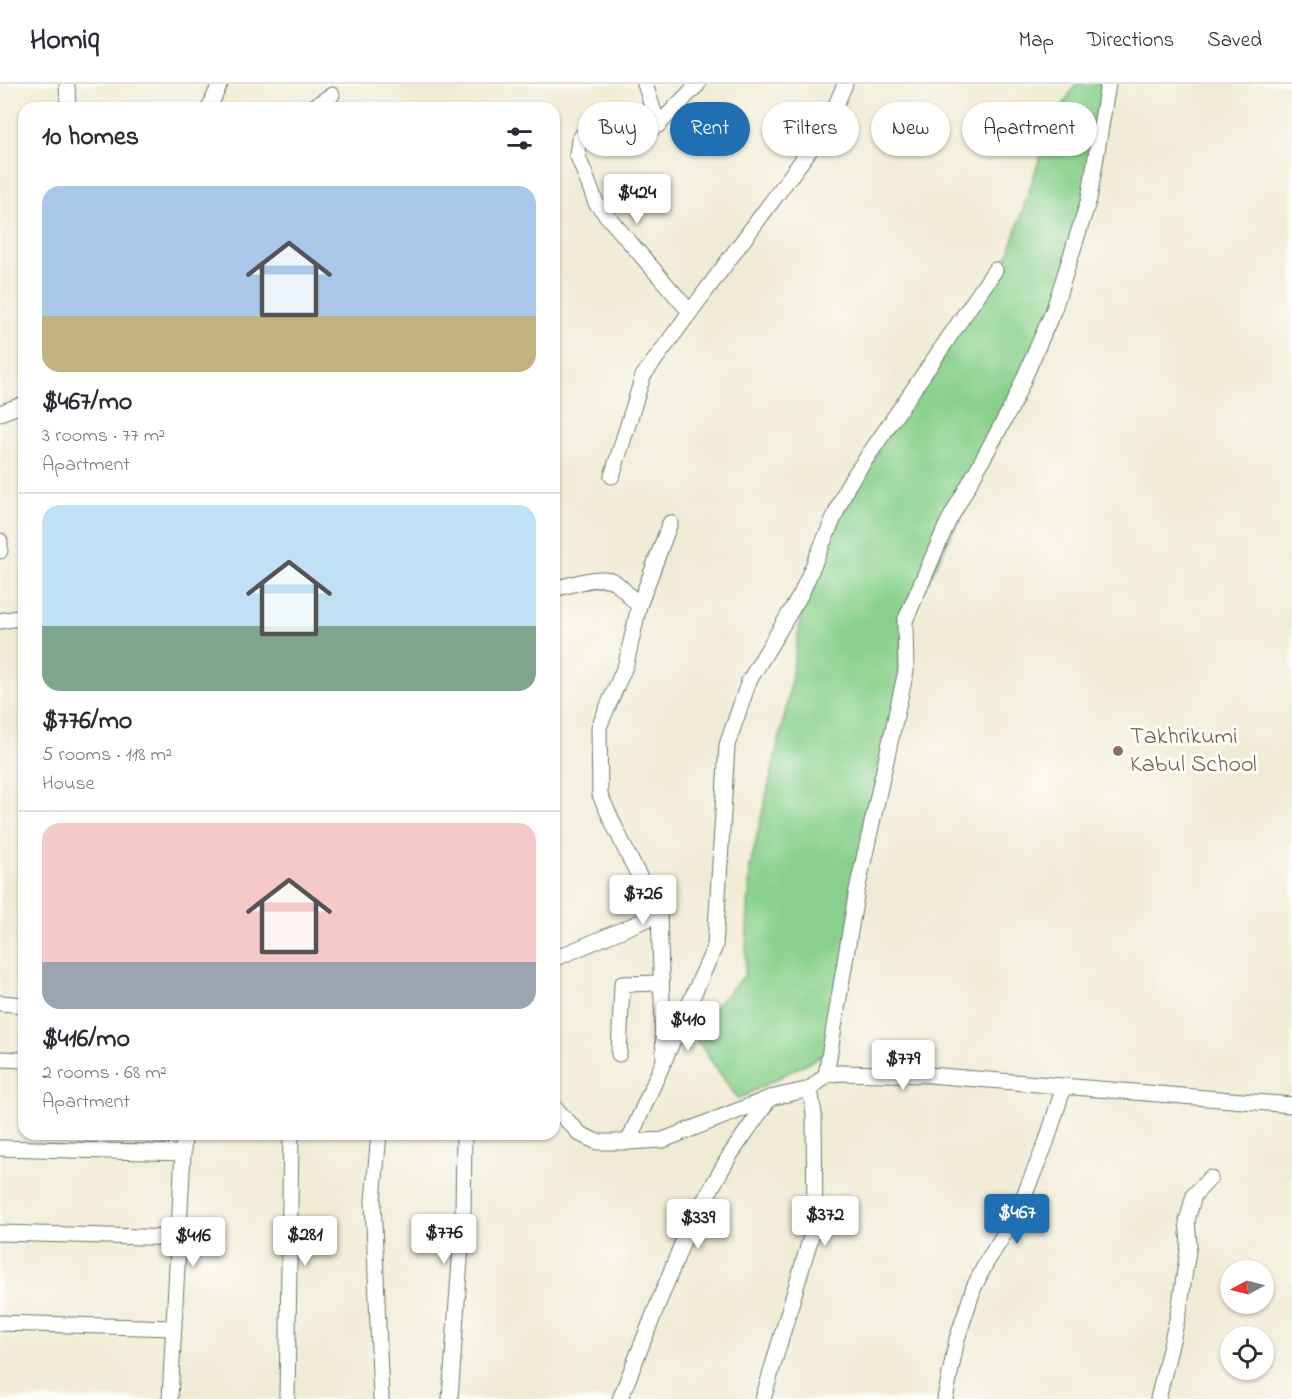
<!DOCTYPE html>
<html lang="en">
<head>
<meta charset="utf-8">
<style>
	body { margin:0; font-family:"Indie Flower",sans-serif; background:#f7f7f7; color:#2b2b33; height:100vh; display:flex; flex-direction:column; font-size:22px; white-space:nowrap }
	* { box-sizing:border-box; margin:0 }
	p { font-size:20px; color:#7c7c81 }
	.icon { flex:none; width:33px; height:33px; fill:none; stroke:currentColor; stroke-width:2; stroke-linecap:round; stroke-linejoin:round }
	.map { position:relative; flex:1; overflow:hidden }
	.panel { position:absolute; left:18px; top:18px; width:542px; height:1038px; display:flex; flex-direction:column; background:#fff; border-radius:18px; box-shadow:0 2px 4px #0004 }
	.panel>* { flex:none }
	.guide { position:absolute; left:578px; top:18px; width:570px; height:54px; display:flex; gap:12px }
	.needle { width:39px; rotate:263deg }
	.fabs { position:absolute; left:1220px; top:1176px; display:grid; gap:12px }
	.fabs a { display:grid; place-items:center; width:54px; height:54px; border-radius:50%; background:#fff; box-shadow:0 2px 4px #0004; font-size:30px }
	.price { position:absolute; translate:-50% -51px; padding:0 14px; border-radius:6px; background:#fff; color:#222; font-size:20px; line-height:39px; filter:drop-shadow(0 2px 3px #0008) }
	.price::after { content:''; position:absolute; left:50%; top:36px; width:18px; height:14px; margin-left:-9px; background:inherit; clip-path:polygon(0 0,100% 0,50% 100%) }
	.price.selected { background:#1f6fb2; color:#fff }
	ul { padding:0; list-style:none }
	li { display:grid; align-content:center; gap:12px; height:318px; padding:0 24px }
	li+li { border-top:2px solid #e1e1e2 }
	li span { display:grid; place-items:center; height:186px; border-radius:18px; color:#555 }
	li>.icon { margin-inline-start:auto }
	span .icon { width:108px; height:108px; fill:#fffc; stroke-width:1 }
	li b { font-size:26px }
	h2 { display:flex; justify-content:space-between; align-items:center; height:72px; padding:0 24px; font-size:26px }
	.tag { padding:0 21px; border-radius:27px; background:#fff; box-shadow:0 2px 4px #0004; font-size:21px; line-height:54px }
	.tag.selected { background:#1f6fb2; color:#fff }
	header { display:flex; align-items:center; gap:36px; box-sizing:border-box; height:84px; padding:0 30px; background:#fff; border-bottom:2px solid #e1e1e2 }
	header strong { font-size:28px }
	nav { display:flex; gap:33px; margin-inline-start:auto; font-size:21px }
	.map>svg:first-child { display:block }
	.green { fill:#88d08b; stroke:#548660; stroke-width:1.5 }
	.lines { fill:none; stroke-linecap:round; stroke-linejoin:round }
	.minor-casing { stroke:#687a6c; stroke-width:17 }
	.minor { stroke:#fff; stroke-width:15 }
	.education-dot { fill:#8d6e63; stroke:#fdfcf7; stroke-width:2 }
	.labels { text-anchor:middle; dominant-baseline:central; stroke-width:6; stroke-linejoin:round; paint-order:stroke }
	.education-label { font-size:24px; fill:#785e54; stroke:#fdfcf7; text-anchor:start }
</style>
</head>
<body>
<header>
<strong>Homiq</strong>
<nav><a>Map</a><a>Directions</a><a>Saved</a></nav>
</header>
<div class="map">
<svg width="1292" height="1315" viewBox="0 0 1292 1315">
	<rect width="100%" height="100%" fill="#fdfcf7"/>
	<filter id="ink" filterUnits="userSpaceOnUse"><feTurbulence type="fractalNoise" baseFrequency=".0167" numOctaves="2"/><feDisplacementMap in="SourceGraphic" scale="12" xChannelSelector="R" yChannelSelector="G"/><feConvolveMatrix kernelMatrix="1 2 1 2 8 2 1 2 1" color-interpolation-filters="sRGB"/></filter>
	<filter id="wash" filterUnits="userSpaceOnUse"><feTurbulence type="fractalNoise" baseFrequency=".008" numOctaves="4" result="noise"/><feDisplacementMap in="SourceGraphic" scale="24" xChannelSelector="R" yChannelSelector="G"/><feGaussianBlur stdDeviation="1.35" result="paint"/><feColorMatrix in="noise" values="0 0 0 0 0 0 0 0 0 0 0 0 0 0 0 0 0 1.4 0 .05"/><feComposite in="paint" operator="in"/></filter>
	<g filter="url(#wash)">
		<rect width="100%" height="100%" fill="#f0ebd4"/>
		<!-- green -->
		<path class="green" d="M1076 0H1107L1101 68 1075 186 998 359 902 549 899 612 826 969 738 1015 691 948 745 891 750 783 787 621 808 489 891 346 1008 172 1050 42Z"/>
	</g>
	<g filter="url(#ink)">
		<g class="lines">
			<defs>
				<g id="minor">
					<path d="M67 0 68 24"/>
					<path d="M645 0 658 41"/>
					<path d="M209 24 220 0"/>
					<path d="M312 24 332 11"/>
					<path d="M690 228 596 119 577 70 579 56 586 46H601L613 55 631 56 658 41 698 0"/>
					<path d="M0 329 24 320"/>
					<path d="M612 392 643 292 826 44 845 0"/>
					<path d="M0 457V467"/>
					<path d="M554 505C568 502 601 489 615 498 623 504 631 514 639 522"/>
					<path d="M0 537 24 533"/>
					<path d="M554 875 659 830"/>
					<path d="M0 919 24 921"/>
					<path d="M619 970 622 900 661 899"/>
					<path d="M664 974 659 830 628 771 600 711 599 643 626 580 639 522 670 439"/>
					<path d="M0 975 24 976"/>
					<path d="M826 991 857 806 906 587 905 537 947 440 1012 322 1054 225 1089 115 1108 0"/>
					<path d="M554 1023 580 1050 597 1058H628L663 1056 770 1014 810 1005 826 991 839 989 929 991 1292 1021"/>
					<path d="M379 1050 373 1116 381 1315"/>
					<path d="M628 1058 715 862 727 661 749 597 801 510 848 401 995 186"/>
					<path d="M0 1064 183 1069"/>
					<path d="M0 1149 178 1154"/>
					<path d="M0 1239 174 1244"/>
					<path d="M170 1315 184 1050"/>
					<path d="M287 1315 291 1050"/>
					<path d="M450 1315 463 1135 464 1050"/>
					<path d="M620 1315 688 1145 730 1071 770 1014"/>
					<path d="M763 1315 815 1139 814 1030 810 1005"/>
					<path d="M945 1315 957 1255 974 1203 986 1179 1008 1144 1026 1107 1046 1059 1064 1002"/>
					<path d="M1158 1315 1179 1227 1189 1160 1187 1137 1194 1111 1210 1094"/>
				</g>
			</defs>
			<!-- minor casing -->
			<use href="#minor" class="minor-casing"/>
			<!-- minor -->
			<use href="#minor" class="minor"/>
		</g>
	</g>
	<!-- markers -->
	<circle class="education-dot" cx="1118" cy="667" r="6"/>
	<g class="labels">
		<!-- education labels -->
		<g class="education-label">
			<text x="1130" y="653">Takhrikumi<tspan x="1130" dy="28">Kabul School</tspan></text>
		</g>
	</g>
</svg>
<div class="fabs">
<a><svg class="needle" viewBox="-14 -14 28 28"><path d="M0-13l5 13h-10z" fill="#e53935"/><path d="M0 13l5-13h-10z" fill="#7c7c81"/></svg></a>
<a><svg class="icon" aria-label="locate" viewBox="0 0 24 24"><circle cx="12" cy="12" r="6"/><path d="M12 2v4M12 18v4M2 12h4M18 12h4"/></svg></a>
</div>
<b class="price" style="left:637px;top:141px">$424</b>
<b class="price" style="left:643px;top:842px">$726</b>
<b class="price" style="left:688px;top:968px">$410</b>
<b class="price" style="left:903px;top:1007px">$779</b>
<b class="price selected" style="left:1017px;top:1161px">$467</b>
<b class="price" style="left:825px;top:1163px">$372</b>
<b class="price" style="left:698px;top:1166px">$339</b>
<b class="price" style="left:444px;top:1181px">$776</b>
<b class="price" style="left:305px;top:1183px">$281</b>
<b class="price" style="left:193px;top:1184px">$416</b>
<div class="guide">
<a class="tag">Buy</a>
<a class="tag selected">Rent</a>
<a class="tag">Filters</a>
<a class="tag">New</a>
<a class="tag">Apartment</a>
</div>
<section class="panel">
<h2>10 homes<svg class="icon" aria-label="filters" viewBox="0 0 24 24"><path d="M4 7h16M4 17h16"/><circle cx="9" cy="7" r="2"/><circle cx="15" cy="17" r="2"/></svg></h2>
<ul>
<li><span style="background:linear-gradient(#a9c7e8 70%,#c2b280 0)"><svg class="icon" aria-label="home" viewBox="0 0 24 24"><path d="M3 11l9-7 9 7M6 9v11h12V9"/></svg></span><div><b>$467/mo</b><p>3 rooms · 77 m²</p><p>Apartment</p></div></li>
<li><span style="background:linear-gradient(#bfe0f5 65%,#7fa58c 0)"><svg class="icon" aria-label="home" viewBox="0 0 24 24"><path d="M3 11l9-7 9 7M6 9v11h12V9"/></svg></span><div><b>$776/mo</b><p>5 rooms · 118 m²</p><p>House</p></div></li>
<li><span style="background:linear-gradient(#f6c9c9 75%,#9aa5b1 0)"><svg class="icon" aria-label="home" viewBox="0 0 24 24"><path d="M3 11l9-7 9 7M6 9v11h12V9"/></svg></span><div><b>$416/mo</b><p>2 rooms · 68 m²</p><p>Apartment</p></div></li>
</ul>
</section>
</div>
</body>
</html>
